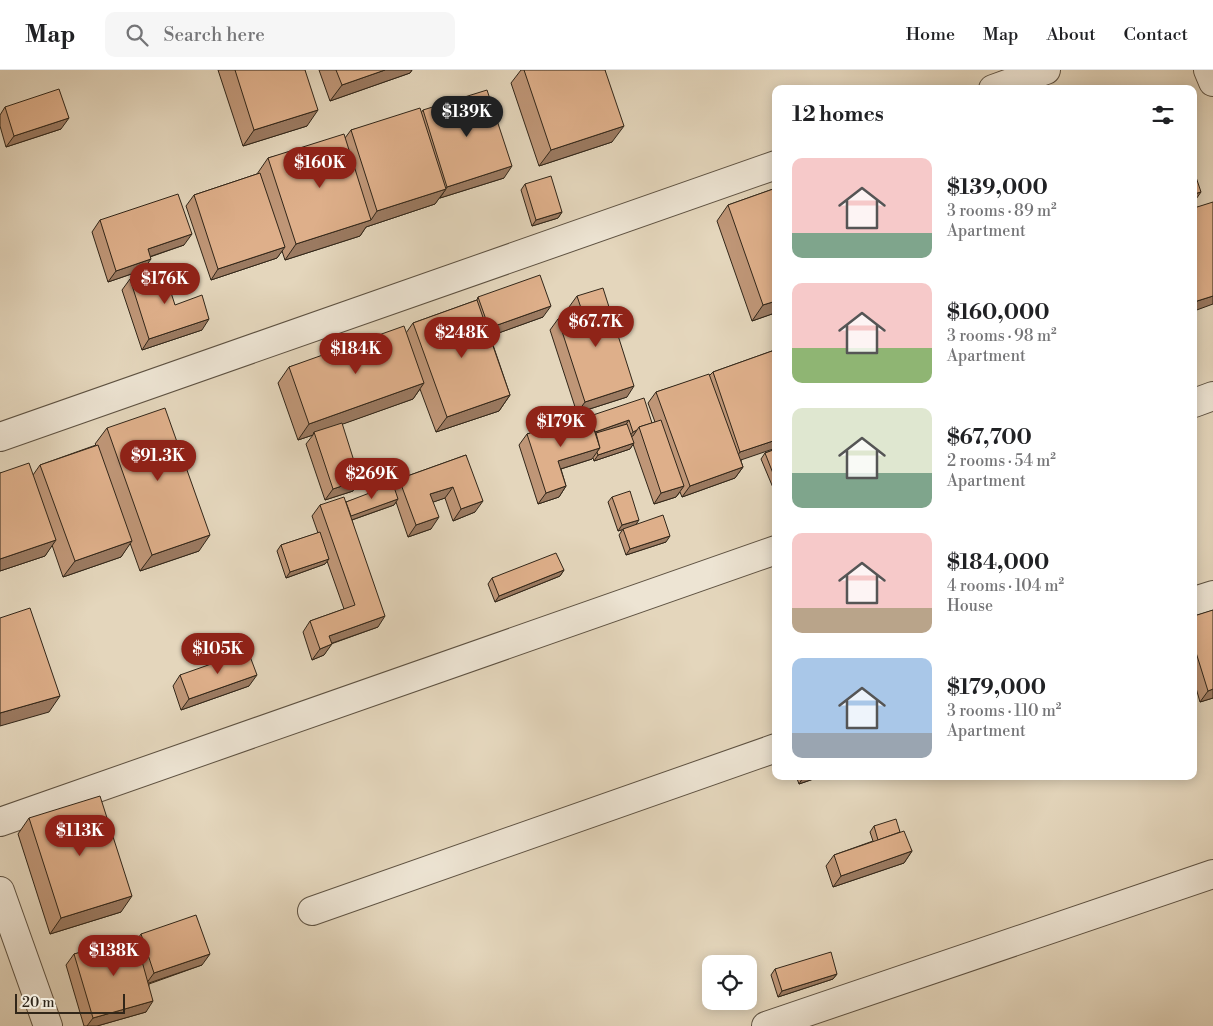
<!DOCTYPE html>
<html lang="en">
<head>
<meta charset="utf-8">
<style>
	body { margin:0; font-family:"Libre Bodoni",serif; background:#f6f6f6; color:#202124; height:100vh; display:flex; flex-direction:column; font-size:19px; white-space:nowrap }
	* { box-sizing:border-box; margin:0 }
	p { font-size:16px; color:#757577 }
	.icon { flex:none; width:28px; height:28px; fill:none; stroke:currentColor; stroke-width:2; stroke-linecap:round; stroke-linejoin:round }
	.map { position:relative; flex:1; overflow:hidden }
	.sheet { position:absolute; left:772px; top:15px; width:425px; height:695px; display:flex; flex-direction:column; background:#fff; border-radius:10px; box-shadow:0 2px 12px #0003 }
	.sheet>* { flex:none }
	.tools { position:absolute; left:702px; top:885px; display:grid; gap:10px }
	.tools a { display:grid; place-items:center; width:55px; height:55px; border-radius:10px; background:#fff; box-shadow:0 2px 12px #0003; font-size:25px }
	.scale { position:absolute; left:15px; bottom:12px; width:110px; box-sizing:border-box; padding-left:5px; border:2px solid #312619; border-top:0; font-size:14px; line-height:18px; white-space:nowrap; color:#312619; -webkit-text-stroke:4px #ede4d3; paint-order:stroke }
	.price { position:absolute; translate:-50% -42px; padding:0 11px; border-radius:18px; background:#8f2418; color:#fff; font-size:16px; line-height:32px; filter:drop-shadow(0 1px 2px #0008) }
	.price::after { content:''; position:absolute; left:50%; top:30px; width:15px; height:11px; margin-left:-8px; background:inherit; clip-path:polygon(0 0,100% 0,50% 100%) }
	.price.active { background:#222; color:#fff }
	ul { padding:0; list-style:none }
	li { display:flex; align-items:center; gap:15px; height:125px; padding:0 20px }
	li span { display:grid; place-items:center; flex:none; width:140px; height:100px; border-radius:10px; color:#555 }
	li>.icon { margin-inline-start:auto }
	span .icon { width:60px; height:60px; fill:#fffc; stroke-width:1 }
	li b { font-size:21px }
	h2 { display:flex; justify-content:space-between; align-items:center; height:60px; padding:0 20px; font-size:21px }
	header { display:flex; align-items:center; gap:30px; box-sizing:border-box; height:70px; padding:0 25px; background:#fff; border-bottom:1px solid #e0e0e0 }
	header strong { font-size:24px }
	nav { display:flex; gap:28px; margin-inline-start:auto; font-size:18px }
	.search { width:350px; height:45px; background:#f6f6f6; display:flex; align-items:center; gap:12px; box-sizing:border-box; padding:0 18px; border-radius:10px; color:#757577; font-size:19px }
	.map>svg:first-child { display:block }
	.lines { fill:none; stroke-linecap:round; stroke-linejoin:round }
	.minor-casing { stroke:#5e5242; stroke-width:30 }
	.minor { stroke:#ede4d3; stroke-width:28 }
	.wall { fill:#bf9677; stroke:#312619 }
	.shaded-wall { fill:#9b7a61; stroke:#312619 }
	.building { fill:#deaf8a; stroke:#312619 }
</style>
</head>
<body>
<header>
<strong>Map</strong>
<div class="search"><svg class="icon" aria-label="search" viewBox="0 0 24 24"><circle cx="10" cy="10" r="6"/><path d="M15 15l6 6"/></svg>Search here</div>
<nav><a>Home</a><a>Map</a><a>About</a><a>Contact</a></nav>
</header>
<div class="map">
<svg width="1213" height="956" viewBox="0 0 1213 956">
	<rect width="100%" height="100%" fill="#e4d6bc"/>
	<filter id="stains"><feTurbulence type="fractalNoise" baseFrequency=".004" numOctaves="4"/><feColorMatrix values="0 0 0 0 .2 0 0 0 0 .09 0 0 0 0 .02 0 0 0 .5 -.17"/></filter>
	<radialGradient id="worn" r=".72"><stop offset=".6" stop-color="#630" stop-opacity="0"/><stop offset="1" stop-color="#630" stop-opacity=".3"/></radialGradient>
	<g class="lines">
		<defs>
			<g id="minor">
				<path d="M1208 0 1213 12"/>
				<path d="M993 19 1046 0"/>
				<path d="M1194 333 1213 326"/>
				<path d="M0 367 776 95"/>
				<path d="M1194 531 1213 525"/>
				<path d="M0 752 776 480"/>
				<path d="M0 821 48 956"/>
				<path d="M312 841 776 678"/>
				<path d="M766 956 1213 804"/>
			</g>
		</defs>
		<!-- minor casing -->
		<use href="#minor" class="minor-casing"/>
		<!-- minor -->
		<use href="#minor" class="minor"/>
	</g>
	<!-- wall -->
	<g class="wall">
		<path d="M218 0H305L307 56 243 76Z"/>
		<path d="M319 0H412L410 3 330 31Z"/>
		<path d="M521 0H605L612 72 539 96 511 13Z"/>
		<path d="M5 37 61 59 6 77 0 56V45Z"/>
		<path d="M423 40 504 108 440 128H439L435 134 366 157 360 166 285 190 282 181 277 188 211 210 186 136 194 125 257 104 268 88 345 68 351 60 421 43Z"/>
		<path d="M525 114 562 142 558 148 532 156 521 120Z"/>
		<path d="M776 118V256L772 244 752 251 717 151 728 135Z"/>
		<path d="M100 150 184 175 150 187 143 200 108 212 92 162Z"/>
		<path d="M130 209 175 235 202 260 142 280 122 220Z"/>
		<path d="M577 226 627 327 577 343 550 260 558 249 572 245 569 237Z"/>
		<path d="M478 227 543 247 490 266 510 325 499 341 436 362 420 319 413 329 342 354 353 421 325 430 306 374 313 365 298 370 278 313 289 297 406 263 413 253 477 230Z"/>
		<path d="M772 281 741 391 743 397 735 408 682 427 680 422 676 427 654 434 633 374 630 379 594 391 593 388 592 389 561 399 566 416 559 427 538 434 519 375 527 364 590 346 652 353 655 352 648 333 656 322 710 305 713 302Z"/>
		<path d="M107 358 199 481 140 501 130 473 121 487 63 507 52 475 45 486 0 501V403L33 405 40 395 96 375 95 374Z"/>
		<path d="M776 379V420H774L761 389 765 383Z"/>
		<path d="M466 385 475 442 453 451 445 428 433 432 431 459 408 467 396 432 394 435 352 450 378 557 331 574 324 585 312 590 303 562 310 551 344 539 327 491 325 494 286 508 277 481 281 475 318 463 312 446 320 435 346 432 394 417 399 409Z"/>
		<path d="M612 427 636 455 666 472 626 485 619 465 623 459 618 461 608 432Z"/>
		<path d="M564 500 560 506 495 532 488 514 492 508Z"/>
		<path d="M1194 546 1213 628 1200 632 1194 611Z"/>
		<path d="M180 605 249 616 181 640 173 616Z"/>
		<path d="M796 706H822L799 714Z"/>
		<path d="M29 748 121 842 50 864 18 764Z"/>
		<path d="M874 756 900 762 912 781 904 793 833 817 826 796 834 785 873 771 870 762Z"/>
		<path d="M141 864 202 895 149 914 146 942 97 956H84L66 895 74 884 136 871Z"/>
		<path d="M775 899 837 904 833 909 778 927 771 905Z"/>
	</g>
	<!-- shaded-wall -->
	<g class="shaded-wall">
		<path d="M385 0H412L410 3 330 31 342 15Z"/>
		<path d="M318 40 307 56 243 76 254 60Z"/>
		<path d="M69 48 61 59 6 77 14 66Z"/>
		<path d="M624 56 612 72 539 96 551 80Z"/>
		<path d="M512 96 504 108 440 128 447 117Z"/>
		<path d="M446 119 435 134 366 157 360 166 285 190 296 174 371 150 377 141Z"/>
		<path d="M1201 122 1194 132V124Z"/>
		<path d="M562 142 558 148 532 156 536 150Z"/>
		<path d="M192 164 184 175 140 190 148 179Z"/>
		<path d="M285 177 277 188 211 210 218 199Z"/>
		<path d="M151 189 143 200 108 212 116 201Z"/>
		<path d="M1213 226V234L1194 241V232Z"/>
		<path d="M776 231V239L772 244 752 251 763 235Z"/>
		<path d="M551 236 543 247 482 269 489 258Z"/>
		<path d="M209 249 202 260 142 280 149 269Z"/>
		<path d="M424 313 413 329 315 364 314 362 313 365 298 370 309 354Z"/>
		<path d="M634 316 627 327 577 343 585 332Z"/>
		<path d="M510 325 499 341 436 362 447 347Z"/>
		<path d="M629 350 625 356 593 367 595 362Z"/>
		<path d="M637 360 633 366 629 367 633 362Z"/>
		<path d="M776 370V378L732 393 740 382Z"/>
		<path d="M634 373 630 379 594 391 598 385Z"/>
		<path d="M600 378 592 389 551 402 558 391Z"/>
		<path d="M743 397 735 408 682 427 690 416Z"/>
		<path d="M360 410 353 421 325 430 333 419Z"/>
		<path d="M566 416 559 427 538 434 546 423Z"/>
		<path d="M684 416 676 427 654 434 661 423Z"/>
		<path d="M453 417 445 428 422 436 430 424Z"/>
		<path d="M398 429 394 435 343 453 347 447Z"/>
		<path d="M483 431 475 442 453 451 461 439Z"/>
		<path d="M439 447 431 459 408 467 416 455Z"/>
		<path d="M639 450 635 456 618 461 622 455Z"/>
		<path d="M210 465 199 481 140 501 152 485Z"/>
		<path d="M670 466 666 472 626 485 630 479Z"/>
		<path d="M56 470 45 486 0 501V489Z"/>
		<path d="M132 471 121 487 63 507 75 491Z"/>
		<path d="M329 489 325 494 286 508 290 502Z"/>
		<path d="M564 500 560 506 495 532 499 526Z"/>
		<path d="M385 546 378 557 321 577 329 566Z"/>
		<path d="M332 574 324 585 312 590 320 579Z"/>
		<path d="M257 605 249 616 181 640 189 629Z"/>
		<path d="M1213 619V628L1200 632 1208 621Z"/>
		<path d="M60 626 49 642 0 656V643Z"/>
		<path d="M804 706H822L799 714Z"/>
		<path d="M912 781 904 793 833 817 841 806Z"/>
		<path d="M132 826 121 842 50 864 61 848Z"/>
		<path d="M210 884 202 895 146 914 154 903Z"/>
		<path d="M837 904 833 909 778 927 782 921Z"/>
		<path d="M153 931 146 942 97 956H87L93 948Z"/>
	</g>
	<!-- building -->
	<g class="building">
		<path d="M235 0H305L318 40 254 60Z"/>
		<path d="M336 0H385L342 15Z"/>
		<path d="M524 0H605L624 56 551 80Z"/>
		<path d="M59 19 69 48 14 66 5 37Z"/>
		<path d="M487 20 512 96 447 117 423 40Z"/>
		<path d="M420 38 446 119 377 141 351 60Z"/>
		<path d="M344 64 371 150 296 174 268 88Z"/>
		<path d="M1194 101 1201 122 1194 124Z"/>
		<path d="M260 103 285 177 218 199 194 125Z"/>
		<path d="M551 106 562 142 536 150 525 114Z"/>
		<path d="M776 118V231L763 235 728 135Z"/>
		<path d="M178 124 192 164 148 179 151 189 116 201 100 150Z"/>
		<path d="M1213 132V226L1194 232V138Z"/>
		<path d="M163 198 175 235 202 225 209 249 149 269 130 209Z"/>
		<path d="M540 205 551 236 489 258 478 227Z"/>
		<path d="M603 218 634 316 585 332 558 249 582 241 577 226Z"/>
		<path d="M477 230 510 325 447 347 413 253Z"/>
		<path d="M404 256 424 313 309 354 289 297Z"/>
		<path d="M772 281 776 292V370L740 382 713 302Z"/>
		<path d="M709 304 743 397 690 416 656 322Z"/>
		<path d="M644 328 652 353 639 357 637 360 633 362 629 350 595 362 590 346Z"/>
		<path d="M165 338 210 465 152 485 107 358Z"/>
		<path d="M589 344 600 378 558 391 566 416 546 423 527 364Z"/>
		<path d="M661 350 684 416 661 423 639 357Z"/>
		<path d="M342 353 360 410 333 419 314 362Z"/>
		<path d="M627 354 634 373 598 385 597 382 600 378 596 363Z"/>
		<path d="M98 375 132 471 75 491 40 395Z"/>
		<path d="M776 379V411L765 383Z"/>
		<path d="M466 385 483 431 461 439 453 417 430 424 439 447 416 455 399 409Z"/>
		<path d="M29 393 56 470 0 489V403Z"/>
		<path d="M393 414 398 429 351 446 346 432Z"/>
		<path d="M630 421 639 450 622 455 612 427Z"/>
		<path d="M344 427 385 546 329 566 332 574 320 579 310 551 355 535 320 435Z"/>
		<path d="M663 445 670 466 630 479 623 459Z"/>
		<path d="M320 462 329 489 290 502 281 475Z"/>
		<path d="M556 483 564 500 499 526 492 508Z"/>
		<path d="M30 538 60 626 0 643V548Z"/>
		<path d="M1213 540V619L1208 621 1194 576V546Z"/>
		<path d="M248 581 257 605 189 629 180 605Z"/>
		<path d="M100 726 132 826 61 848 29 748Z"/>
		<path d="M896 749 900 762 878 770 874 756Z"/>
		<path d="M904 761 912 781 841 806 834 785Z"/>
		<path d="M196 845 210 884 154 903 141 864Z"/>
		<path d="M135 866 153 931 93 948 74 884Z"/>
		<path d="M831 882 837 904 782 921 775 899Z"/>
	</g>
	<rect width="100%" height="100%" filter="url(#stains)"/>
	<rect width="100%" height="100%" fill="url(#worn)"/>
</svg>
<div class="tools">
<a><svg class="icon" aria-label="locate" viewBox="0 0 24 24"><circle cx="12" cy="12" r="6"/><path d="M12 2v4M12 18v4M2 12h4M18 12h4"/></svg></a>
</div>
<div class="scale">20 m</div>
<b class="price active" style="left:467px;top:68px">$139K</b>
<b class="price" style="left:320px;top:119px">$160K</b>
<b class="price" style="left:165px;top:235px">$176K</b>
<b class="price" style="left:596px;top:278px">$67.7K</b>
<b class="price" style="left:462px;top:289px">$248K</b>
<b class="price" style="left:356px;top:305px">$184K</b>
<b class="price" style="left:561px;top:378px">$179K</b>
<b class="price" style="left:158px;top:412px">$91.3K</b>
<b class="price" style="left:372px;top:430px">$269K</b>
<b class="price" style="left:218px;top:605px">$105K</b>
<b class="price" style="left:80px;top:787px">$113K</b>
<b class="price" style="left:114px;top:907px">$138K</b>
<section class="sheet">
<h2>12 homes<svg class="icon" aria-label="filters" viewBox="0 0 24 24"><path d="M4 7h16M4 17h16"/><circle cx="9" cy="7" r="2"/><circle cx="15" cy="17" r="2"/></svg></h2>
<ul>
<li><span style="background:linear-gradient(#f6c9c9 75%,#7fa58c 0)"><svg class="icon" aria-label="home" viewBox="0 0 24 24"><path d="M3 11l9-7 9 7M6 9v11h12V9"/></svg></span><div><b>$139,000</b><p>3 rooms · 89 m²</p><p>Apartment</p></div></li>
<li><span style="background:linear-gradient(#f6c9c9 65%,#8fb573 0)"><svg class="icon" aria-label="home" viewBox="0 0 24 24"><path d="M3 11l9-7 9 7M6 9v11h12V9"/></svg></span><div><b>$160,000</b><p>3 rooms · 98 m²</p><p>Apartment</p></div></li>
<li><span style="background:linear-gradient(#dfe7d0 65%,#7fa58c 0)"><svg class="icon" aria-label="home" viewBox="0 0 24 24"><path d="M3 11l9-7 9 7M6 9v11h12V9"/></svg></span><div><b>$67,700</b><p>2 rooms · 54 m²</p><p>Apartment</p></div></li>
<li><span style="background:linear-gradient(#f6c9c9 75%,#b9a48a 0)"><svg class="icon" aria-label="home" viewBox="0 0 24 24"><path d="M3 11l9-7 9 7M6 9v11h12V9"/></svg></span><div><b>$184,000</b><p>4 rooms · 104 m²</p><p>House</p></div></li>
<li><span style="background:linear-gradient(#a9c7e8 75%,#9aa5b1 0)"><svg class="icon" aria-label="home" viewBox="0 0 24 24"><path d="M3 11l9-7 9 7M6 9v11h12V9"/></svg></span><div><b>$179,000</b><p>3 rooms · 110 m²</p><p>Apartment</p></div></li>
</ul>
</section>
</div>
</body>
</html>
